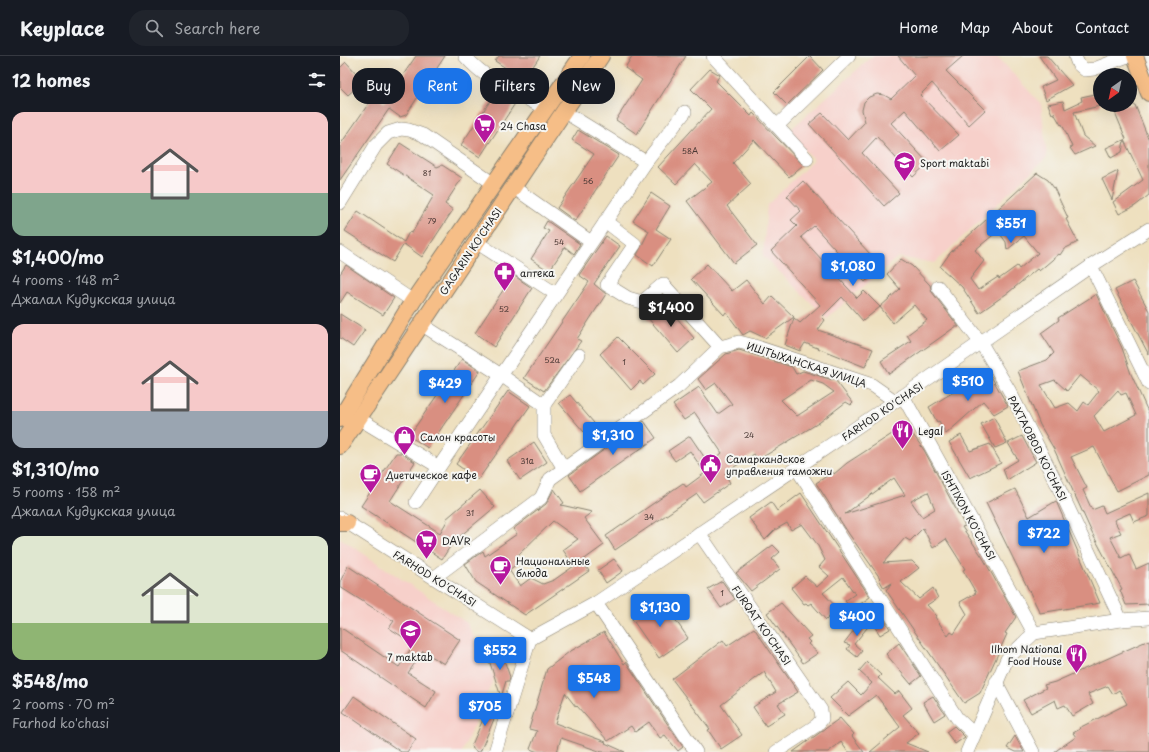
<!DOCTYPE html>
<html lang="en">
<head>
<meta charset="utf-8">
<style>
	body { margin:0; font-family:"Playpen Sans",sans-serif; background:#20242c; color:#f1f3f6; height:100vh; display:flex; flex-direction:column; font-size:15px; white-space:nowrap }
	* { box-sizing:border-box; margin:0 }
	p { font-size:13px; color:#9ea1a6 }
	.icon { flex:none; width:22px; height:22px; fill:none; stroke:currentColor; stroke-width:2; stroke-linecap:round; stroke-linejoin:round }
	.map { position:relative; flex:1; overflow:hidden }
	.details { display:flex; flex-direction:column; background:#171b24; width:340px }
	.details>* { flex:none }
	.guide { position:absolute; left:12px; top:12px; width:380px; height:36px; display:flex; gap:8px }
	.needle { width:26px; rotate:213deg }
	.controls { position:absolute; left:753px; top:12px; display:grid; gap:8px }
	.controls a { display:grid; place-items:center; width:44px; height:44px; border-radius:50%; background:#171b24; box-shadow:0 4px 16px #0002; font-size:20px }
	.price { position:absolute; translate:-50% -34px; padding:0 9px; border-radius:4px; background:#1a73e8; color:#fff; font-size:13px; line-height:26px; filter:drop-shadow(0 1px 2px #0008) }
	.price::after { content:''; position:absolute; left:50%; top:24px; width:12px; height:9px; margin-left:-6px; background:inherit; clip-path:polygon(0 0,100% 0,50% 100%) }
	.price.active { background:#222; color:#fff }
	ul { padding:0; list-style:none }
	li { display:grid; align-content:center; gap:8px; height:212px; padding:0 12px }
	li span { display:grid; place-items:center; height:124px; border-radius:12px; color:#555 }
	li>.icon { margin-inline-start:auto }
	span .icon { width:72px; height:72px; fill:#fffc; stroke-width:1 }
	li b { font-size:17px }
	h2 { display:flex; justify-content:space-between; align-items:center; height:48px; padding:0 12px; font-size:17px }
	.pill { padding:0 14px; border-radius:16px; background:#171b24; box-shadow:0 4px 16px #0002; font-size:14px; line-height:36px }
	.pill.active { background:#1a73e8; color:#fff }
	header { display:flex; align-items:center; gap:24px; box-sizing:border-box; height:56px; padding:0 20px; background:#171b24; border-bottom:1px solid #363941 }
	header strong { font-size:19px }
	nav { display:flex; gap:22px; margin-inline-start:auto; font-size:14px }
	.search { width:280px; height:36px; background:#20242c; display:flex; align-items:center; gap:10px; box-sizing:border-box; padding:0 14px; border-radius:16px; color:#9ea1a6; font-size:15px }
	main { display:flex; flex:1; min-height:0 }
	.map>svg:first-child { display:block }
	.built { fill:#f7d0ca }
	.building { fill:#d98f81; fill-rule:evenodd }
	.lines { fill:none; stroke-linecap:round; stroke-linejoin:round }
	.minor-casing { stroke:#857e6e; stroke-width:14 }
	.major-casing { stroke:#857e6e; stroke-width:18 }
	.minor { stroke:#fff; stroke-width:13 }
	.major { stroke:#f6be87; stroke-width:16 }
	.labels { text-anchor:middle; dominant-baseline:central; stroke-width:4; stroke-linejoin:round; paint-order:stroke }
	.number-label { font-size:8px; fill:#4b3935 }
	.poi-label { font-size:10px; fill:#1c1c1c; stroke:#f6f6f2; text-anchor:start }
	.street-label { font-size:10px; fill:#1c1c1c; stroke:#f6f6f2 }
</style>
</head>
<body>
<header>
<strong>Keyplace</strong>
<div class="search"><svg class="icon" aria-label="search" viewBox="0 0 24 24"><circle cx="10" cy="10" r="6"/><path d="M15 15l6 6"/></svg>Search here</div>
<nav><a>Home</a><a>Map</a><a>About</a><a>Contact</a></nav>
</header>
<main>
<section class="details">
<h2>12 homes<svg class="icon" aria-label="filters" viewBox="0 0 24 24"><path d="M4 7h16M4 17h16"/><circle cx="9" cy="7" r="2"/><circle cx="15" cy="17" r="2"/></svg></h2>
<ul>
<li><span style="background:linear-gradient(#f6c9c9 65%,#7fa58c 0)"><svg class="icon" aria-label="home" viewBox="0 0 24 24"><path d="M3 11l9-7 9 7M6 9v11h12V9"/></svg></span><div><b>$1,400/mo</b><p>4 rooms · 148 m²</p><p>Джалал Кудукская улица</p></div></li>
<li><span style="background:linear-gradient(#f6c9c9 70%,#9aa5b1 0)"><svg class="icon" aria-label="home" viewBox="0 0 24 24"><path d="M3 11l9-7 9 7M6 9v11h12V9"/></svg></span><div><b>$1,310/mo</b><p>5 rooms · 158 m²</p><p>Джалал Кудукская улица</p></div></li>
<li><span style="background:linear-gradient(#dfe7d0 70%,#8fb573 0)"><svg class="icon" aria-label="home" viewBox="0 0 24 24"><path d="M3 11l9-7 9 7M6 9v11h12V9"/></svg></span><div><b>$548/mo</b><p>2 rooms · 70 m²</p><p>Farhod ko'chasi</p></div></li>
</ul>
</section>
<div class="map">
<svg width="809" height="696" viewBox="0 0 809 696">
	<rect width="100%" height="100%" fill="#f6f6f2"/>
	<filter id="ink" filterUnits="userSpaceOnUse"><feTurbulence type="fractalNoise" baseFrequency=".025" numOctaves="2"/><feDisplacementMap in="SourceGraphic" scale="8" xChannelSelector="R" yChannelSelector="G"/><feConvolveMatrix kernelMatrix="1 2 1 2 8 2 1 2 1" color-interpolation-filters="sRGB"/></filter>
	<filter id="wash" filterUnits="userSpaceOnUse"><feTurbulence type="fractalNoise" baseFrequency=".012" numOctaves="4" result="noise"/><feDisplacementMap in="SourceGraphic" scale="16" xChannelSelector="R" yChannelSelector="G"/><feGaussianBlur stdDeviation="0.9" result="paint"/><feColorMatrix in="noise" values="0 0 0 0 0 0 0 0 0 0 0 0 0 0 0 0 0 1.4 0 .05"/><feComposite in="paint" operator="in"/></filter>
	<g filter="url(#wash)">
		<rect width="100%" height="100%" fill="#eee0bf"/>
		<!-- built -->
		<g class="built">
			<path d="M532 0H657L701 48 707 101 595 207 558 201 487 262 423 200 427 149 474 104 448 76Z"/>
			<path d="M0 482 127 567 154 622 122 696H0V639L4 632 0 629Z"/>
		</g>
		<g id="blocks">
			<!-- building -->
			<g class="building">
				<path d="M76 0H105L66 59 60 61 49 53 0 124V89L31 44 18 30 8 39 0 31V12L6 6 44 47Z"/>
				<path d="M159 0H200L184 24 155 5Z"/>
				<path d="M292 0H346L297 78 276 64 302 24 285 12Z"/>
				<path d="M470 0 483 14 447 49 434 36Z"/>
				<path d="M558 0H623L606 15 645 54 629 69 592 27 580 39 619 79 600 95 565 54 551 67 588 107 573 121 537 81 522 97 559 137 544 150 469 68 482 57 508 84 525 66 522 54 524 46 529 41 537 38 544 39 551 43 575 20Z"/>
				<path d="M699 0H707L732 29 706 44 701 31 716 24Z"/>
				<path d="M370 13 380 19 376 25 411 60 413 57 463 109 449 121 414 84 393 107 411 128 387 150 417 189 394 207 347 145 372 126 355 108 336 128 318 111 371 53 351 33Z"/>
				<path d="M156 36 176 46 140 101 121 89Z"/>
				<path d="M760 37V50L734 56 743 80 755 90 735 99 730 92 732 91 722 68 721 69 714 57 712 58 708 48 723 45 725 53 742 45 741 41Z"/>
				<path d="M772 49H795L809 84V139L795 150 779 158 773 146 803 124 784 84 782 96 771 102 766 92 786 83Z"/>
				<path d="M238 74 279 99 235 165 217 152 254 98 232 84Z"/>
				<path d="M60 87 97 111 102 109 122 122 105 148 113 154 82 201 64 188 53 206 5 175 18 155 64 186 69 176 72 177 94 139 47 108Z"/>
				<path d="M778 115 772 144 762 123Z"/>
				<path d="M697 117 708 124 714 132 728 162 726 163 738 186 724 193 720 199 719 198 699 215 697 213 669 236 639 257 622 231 600 211 610 197ZM658 175 666 186 667 194 684 180 698 197 679 213 677 210 659 223 658 221 638 234 630 223 644 205 635 194Z"/>
				<path d="M463 125 542 211 525 226 474 170 461 181 517 242 524 235 540 251 560 233 547 218 561 203 572 210 590 229 592 236 619 271H615L549 318 541 305 571 285 567 279 587 264 574 249 553 267 540 251 523 265 502 241 482 261 485 264 478 274 533 293 525 311 465 287 460 295 445 289 454 262 460 267 480 249 431 195 457 170 451 164 461 155 447 140Z"/>
				<path d="M311 137 330 150 316 173 331 183 313 210 297 199 309 175 293 165Z"/>
				<path d="M207 165 240 188 234 198 225 191 209 215 191 203 209 175 203 172Z"/>
				<path d="M266 180 280 190 254 228 266 238 237 283 241 285 204 335 184 322 249 226 239 219Z"/>
				<path d="M367 208 392 235 406 224 425 248 432 240 454 261 425 282 410 275 403 279 386 256 384 259 351 223Z"/>
				<path d="M6 209 54 242 43 259 7 236 0 247V218Z"/>
				<path d="M173 219 192 232 154 291 135 277Z"/>
				<path d="M793 225 809 255V299L775 234Z"/>
				<path d="M756 238 782 292 791 318 809 358V419L777 435 754 391 731 401 747 432 743 434 752 454 762 450 765 457 809 437V460L794 466 790 457 774 464 781 477 770 481 781 502 789 498 796 513 809 507V548L786 549 780 534 782 533 752 477 714 393 700 369 678 315 707 304 714 297 701 277 719 264 718 262ZM740 319 759 335 748 349 744 346 738 355 729 347 715 352 701 329 715 324 727 335ZM778 334 781 339 786 337 796 359 764 376 754 360Z"/>
				<path d="M324 247 354 282 338 297 307 261Z"/>
				<path d="M0 258 25 274 13 291 0 282Z"/>
				<path d="M278 281 315 318 303 329 300 325 291 334 260 298Z"/>
				<path d="M399 294 452 311 456 318 463 315 496 325 513 347 511 349 506 346 480 366 418 404 414 398 385 417 390 427 363 446 357 438 275 494 266 480 343 427 346 431 365 417 350 395 335 405 328 395 350 380 369 408 382 397 355 357 344 364 333 349 359 331 378 358 392 348 376 327 366 334 358 323 386 298ZM471 324 483 328 494 336 457 360 441 344Z"/>
				<path d="M122 303 140 315 88 392 69 380Z"/>
				<path d="M648 315 668 350 654 358 643 345 606 378 599 365 597 366 589 351Z"/>
				<path d="M168 335 190 350 138 424 116 408Z"/>
				<path d="M230 339 254 367 244 376 219 347Z"/>
				<path d="M654 361 667 387 655 392 641 368Z"/>
				<path d="M304 365 316 382 240 435 229 419Z"/>
				<path d="M566 369 584 394 625 470 622 471 643 502 676 561 665 577 667 578 640 637 624 647 546 534 552 527 544 532 539 523 540 522 509 478 476 427 493 416 494 418 507 407ZM554 422 565 439 505 458ZM588 436 595 453 582 461 571 445ZM583 472 593 492 606 483 625 513 623 514 636 537 620 546 627 558 614 578 611 576 608 580 595 561 597 560 587 549 598 542 593 532 579 543 561 526 579 512 572 505 543 507 565 482 570 485Z"/>
				<path d="M621 379 630 395 650 388 661 407 630 422 609 386Z"/>
				<path d="M682 380 696 406 667 424 663 413 678 404 668 387Z"/>
				<path d="M194 386 207 406 180 424 167 405Z"/>
				<path d="M56 397H61L75 406 50 445 100 477 107 465 106 463 140 434 155 451 113 486 102 503 21 450Z"/>
				<path d="M214 433 224 447 221 449 252 456 244 462 264 489 242 505 249 515 185 559 136 526 125 508 143 495 145 500 177 478 173 473 206 448ZM213 465 238 483 223 494 234 510 214 524 203 528 191 522 180 530 169 514 181 505 177 500Z"/>
				<path d="M675 433 689 461 716 445 760 547 700 557 646 447Z"/>
				<path d="M461 437 530 541 512 554 505 545 515 538 503 521 483 537 498 553 486 564 471 547 468 549 466 547 464 548 451 532 465 520 477 531 489 520 479 511 485 504 477 488 462 468 451 474 447 467 435 474 425 484 409 462 431 446 437 455Z"/>
				<path d="M433 489 440 496 432 503 440 513 411 535 396 517Z"/>
				<path d="M274 503 283 515 266 527 258 514Z"/>
				<path d="M8 510 120 584 104 608 83 595 68 617 96 635 86 652 0 594V571L59 611 74 588 49 572 54 565 0 531V526Z"/>
				<path d="M382 525 395 543 381 552 368 533Z"/>
				<path d="M321 543 348 582 319 602 292 563Z"/>
				<path d="M441 547 471 580 467 583 470 586 468 588 478 597 463 607 427 557Z"/>
				<path d="M541 558 550 573 540 579 531 565Z"/>
				<path d="M524 561 531 567 514 588 522 595 517 601 507 593 510 589 504 587Z"/>
				<path d="M414 572 458 636 438 648 445 658 426 670 413 651 436 636 424 616 381 649 402 679 381 693 368 674 370 673 332 623 383 584 387 590Z"/>
				<path d="M264 576 284 608 286 606 343 691 338 695 325 679 320 682 309 666 295 676 291 670 268 685 237 650 236 651 225 637 215 667 266 686 265 687 285 696H262L221 682 217 696H198L190 693 197 675 189 673 207 613 229 596Z"/>
				<path d="M809 584V696H714L736 681 733 677 740 673 739 672 787 648 779 634 773 638 768 630 748 638 753 648 732 660 725 649 718 652 715 644 691 657 683 644 706 632 704 629 715 626Z"/>
				<path d="M559 587 581 620 571 628 546 598Z"/>
				<path d="M162 598 170 621 169 625H166L161 641 148 601Z"/>
				<path d="M527 606 541 619 538 622 555 638 559 635 572 652 563 659 579 677 566 687 588 696H530L560 671 536 639 508 660 490 642 508 626 521 639 532 627 519 615Z"/>
				<path d="M14 640 76 683 67 696H61L3 656Z"/>
				<path d="M593 640 605 658 594 665 583 646Z"/>
				<path d="M151 645 160 649 140 696H137L131 691Z"/>
				<path d="M500 662 514 678 512 680 524 696H508L501 686 488 696H453Z"/>
				<path d="M614 670 625 681 615 688 606 676Z"/>
				<path d="M675 680 684 696H675L667 692Z"/>
			</g>
		</g>
	</g>
	<g filter="url(#ink)">
		<use href="#blocks" fill-opacity="0" stroke="#857e6e" stroke-width="1"/>
		<g class="lines">
			<defs>
				<g id="minor">
					<path d="M125 0C146 25 179 38 206 53"/>
					<path d="M373 0 467 103"/>
					<path d="M735 0 738 8 745 14 754 13 788 0"/>
					<path d="M223 55 306 106"/>
					<path d="M437 70 509 0"/>
					<path d="M173 131 251 186"/>
					<path d="M0 147 36 89 48 77 61 73 69 74 83 79 154 128"/>
					<path d="M265 165 295 188 267 229 288 242 302 246 323 228 380 291"/>
					<path d="M136 186 216 238"/>
					<path d="M0 196 73 245"/>
					<path d="M751 210 809 328"/>
					<path d="M598 231 641 287 669 334 717 428 781 564"/>
					<path d="M81 268 161 319 204 349V379L224 413"/>
					<path d="M563 340 694 577"/>
					<path d="M204 349 239 299"/>
					<path d="M18 362 99 411 306 106 345 56"/>
					<path d="M457 413 617 662 634 678"/>
					<path d="M76 446 99 411"/>
					<path d="M0 462 190 583 256 547 563 340 751 210 809 173"/>
					<path d="M359 477 481 654 482 663 477 669 436 696"/>
					<path d="M95 521 201 442 210 423 339 330 380 291 399 286 411 289 532 329 555 345"/>
					<path d="M256 547 356 696"/>
					<path d="M656 626 693 696"/>
					<path d="M155 696 190 583"/>
					<path d="M627 696 667 603 694 577 781 564 809 562"/>
				</g>
				<g id="major">
					<path d="M795 0 809 37"/>
					<path d="M0 363 73 245 242 0"/>
					<path d="M0 390 261 0"/>
					<path d="M0 467H7"/>
				</g>
			</defs>
			<!-- minor casing -->
			<use href="#minor" class="minor-casing"/>
			<!-- major casing -->
			<use href="#major" class="major-casing"/>
			<!-- minor -->
			<use href="#minor" class="minor"/>
			<!-- major -->
			<use href="#major" class="major"/>
		</g>
	</g>
	<!-- icons -->
	<defs>
		<symbol id="supermarket-pin" viewBox="-11 -11 22 30"><path d="M0 17L-7.5 6A9.5 9.5 0 1 1 7.5 6Z" fill="#b5179e" stroke="#f6f6f2"/><path d="M-6-5.5h2.5l.6 2H6L4.5 2H-2.5L-4.4-4H-6ZM-1.5 3.2a1.3 1.3 0 1 0 .1 0ZM3 3.2a1.3 1.3 0 1 0 .1 0Z" fill="#fff"/></symbol>
		<symbol id="school-pin" viewBox="-11 -11 22 30"><path d="M0 17L-7.5 6A9.5 9.5 0 1 1 7.5 6Z" fill="#b5179e" stroke="#f6f6f2"/><path d="M0-5L7-2L0 1L-7-2ZM-4 1L0 2.5L4 1V4Q0 6-4 4Z" fill="#fff"/></symbol>
		<symbol id="pharmacy-pin" viewBox="-11 -11 22 30"><path d="M0 17L-7.5 6A9.5 9.5 0 1 1 7.5 6Z" fill="#b5179e" stroke="#f6f6f2"/><path d="M-2-6h4v4h4v4h-4v4h-4v-4h-4v-4h4Z" fill="#fff"/></symbol>
		<symbol id="restaurant-pin" viewBox="-11 -11 22 30"><path d="M0 17L-7.5 6A9.5 9.5 0 1 1 7.5 6Z" fill="#b5179e" stroke="#f6f6f2"/><path d="M-5-6h1v4h1v-4h1v4h1v-4h1v5L-1.5 .5V6h-2V.5L-5-1ZM5-6V6H3V1.5H1.5Q1.5-4 5-6Z" fill="#fff"/></symbol>
		<symbol id="shop-pin" viewBox="-11 -11 22 30"><path d="M0 17L-7.5 6A9.5 9.5 0 1 1 7.5 6Z" fill="#b5179e" stroke="#f6f6f2"/><path d="M-5-2.5h2.3a2.7 3.5 0 0 1 5.4 0H5L5.5 6h-11ZM-1.5-2.5h3a1.5 2.3 0 0 0-3 0Z" fill="#fff"/></symbol>
		<symbol id="civic-pin" viewBox="-11 -11 22 30"><path d="M0 17L-7.5 6A9.5 9.5 0 1 1 7.5 6Z" fill="#b5179e" stroke="#f6f6f2"/><path d="M-.6-6.5H3V-4.5H.6V-3L4-1V1h2V6H-6V1h2V-1L-.6-3ZM-1.2 2.5V6h2.4V2.5Z" fill="#fff"/></symbol>
		<symbol id="cafe-pin" viewBox="-11 -11 22 30"><path d="M0 17L-7.5 6A9.5 9.5 0 1 1 7.5 6Z" fill="#b5179e" stroke="#f6f6f2"/><path d="M-5.5-4.5H6V0H3Q3 3.5 0 3.5H-2.5Q-5.5 3.5-5.5 0ZM3-3.2v2h1.7v-2ZM-6 4.5H4V6H-6Z" fill="#fff"/></symbol>
	</defs>
	<g fill-rule="evenodd">
		<use href="#supermarket-pin" x="132" y="56" width="25" height="34"/>
		<use href="#school-pin" x="552" y="94" width="25" height="34"/>
		<use href="#pharmacy-pin" x="152" y="204" width="25" height="34"/>
		<use href="#restaurant-pin" x="550" y="362" width="25" height="34"/>
		<use href="#shop-pin" x="52" y="368" width="25" height="34"/>
		<use href="#civic-pin" x="358" y="396" width="25" height="34"/>
		<use href="#cafe-pin" x="18" y="406" width="25" height="34"/>
		<use href="#supermarket-pin" x="74" y="472" width="25" height="34"/>
		<use href="#cafe-pin" x="148" y="498" width="25" height="34"/>
		<use href="#school-pin" x="58" y="562" width="25" height="34"/>
		<use href="#restaurant-pin" x="724" y="586" width="25" height="34"/>
	</g>
	<g class="labels">
		<!-- number labels -->
		<g class="number-label">
			<text x="350" y="95">58А</text>
			<text x="87" y="117">81</text>
			<text x="248" y="125">56</text>
			<text x="92" y="165">79</text>
			<text x="219" y="186">54</text>
			<text x="164" y="253">52</text>
			<text x="212" y="304">52a</text>
			<text x="284" y="306">1</text>
			<text x="409" y="379">24</text>
			<text x="187" y="405">31а</text>
			<text x="130" y="457">31</text>
			<text x="309" y="461">34</text>
			<text x="382" y="537">1</text>
		</g>
		<!-- poi labels -->
		<g class="poi-label">
			<text x="160" y="69">24 Chasa</text>
			<text x="580" y="106">Sport maktabi</text>
			<text x="180" y="216">аптека</text>
			<text x="578" y="374">Legal</text>
			<text x="80" y="380">Салон красоты</text>
			<text x="386" y="402">Самаркандское<tspan x="386" dy="12">управления таможни</tspan></text>
			<text x="46" y="418">Диетическое кафе</text>
			<text x="102" y="484">DAVR</text>
			<text x="176" y="504">Национальные<tspan x="176" dy="12">блюда</tspan></text>
			<text x="722" y="592" text-anchor="end">Ilhom National<tspan x="722" dy="12">Food House</tspan></text>
			<text x="70" y="600" text-anchor="middle">7 maktab</text>
		</g>
		<!-- street labels -->
		<g class="street-label">
			<text transform="translate(130 195) rotate(-56)">GAGARIN KO'CHASI</text>
			<text transform="translate(467 308) rotate(18)">ИШТЫХАНСКАЯ УЛИЦА</text>
			<text transform="translate(542 355) rotate(-34)">FARHOD KO'CHASI</text>
			<text transform="translate(698 392) rotate(63)">PAXTAOBOD KO'CHASI</text>
			<text transform="translate(629 459) rotate(61)">ISHTIXON KO'CHASI</text>
			<text transform="translate(95 522) rotate(32)">FARHOD KO'CHASI</text>
			<text transform="translate(422 569) rotate(55)">FURQAT KO'CHASI</text>
		</g>
	</g>
</svg>
<div class="controls">
<a><svg class="needle" viewBox="-14 -14 28 28"><path d="M0-13l5 13h-10z" fill="#e53935"/><path d="M0 13l5-13h-10z" fill="#9ea1a6"/></svg></a>
</div>
<b class="price" style="left:671px;top:188px">$551</b>
<b class="price" style="left:513px;top:231px">$1,080</b>
<b class="price active" style="left:331px;top:272px">$1,400</b>
<b class="price" style="left:628px;top:346px">$510</b>
<b class="price" style="left:105px;top:348px">$429</b>
<b class="price" style="left:273px;top:400px">$1,310</b>
<b class="price" style="left:704px;top:498px">$722</b>
<b class="price" style="left:320px;top:572px">$1,130</b>
<b class="price" style="left:517px;top:581px">$400</b>
<b class="price" style="left:160px;top:615px">$552</b>
<b class="price" style="left:254px;top:643px">$548</b>
<b class="price" style="left:145px;top:671px">$705</b>
<div class="guide">
<a class="pill">Buy</a>
<a class="pill active">Rent</a>
<a class="pill">Filters</a>
<a class="pill">New</a>
</div>
</div>
</main>
</body>
</html>
